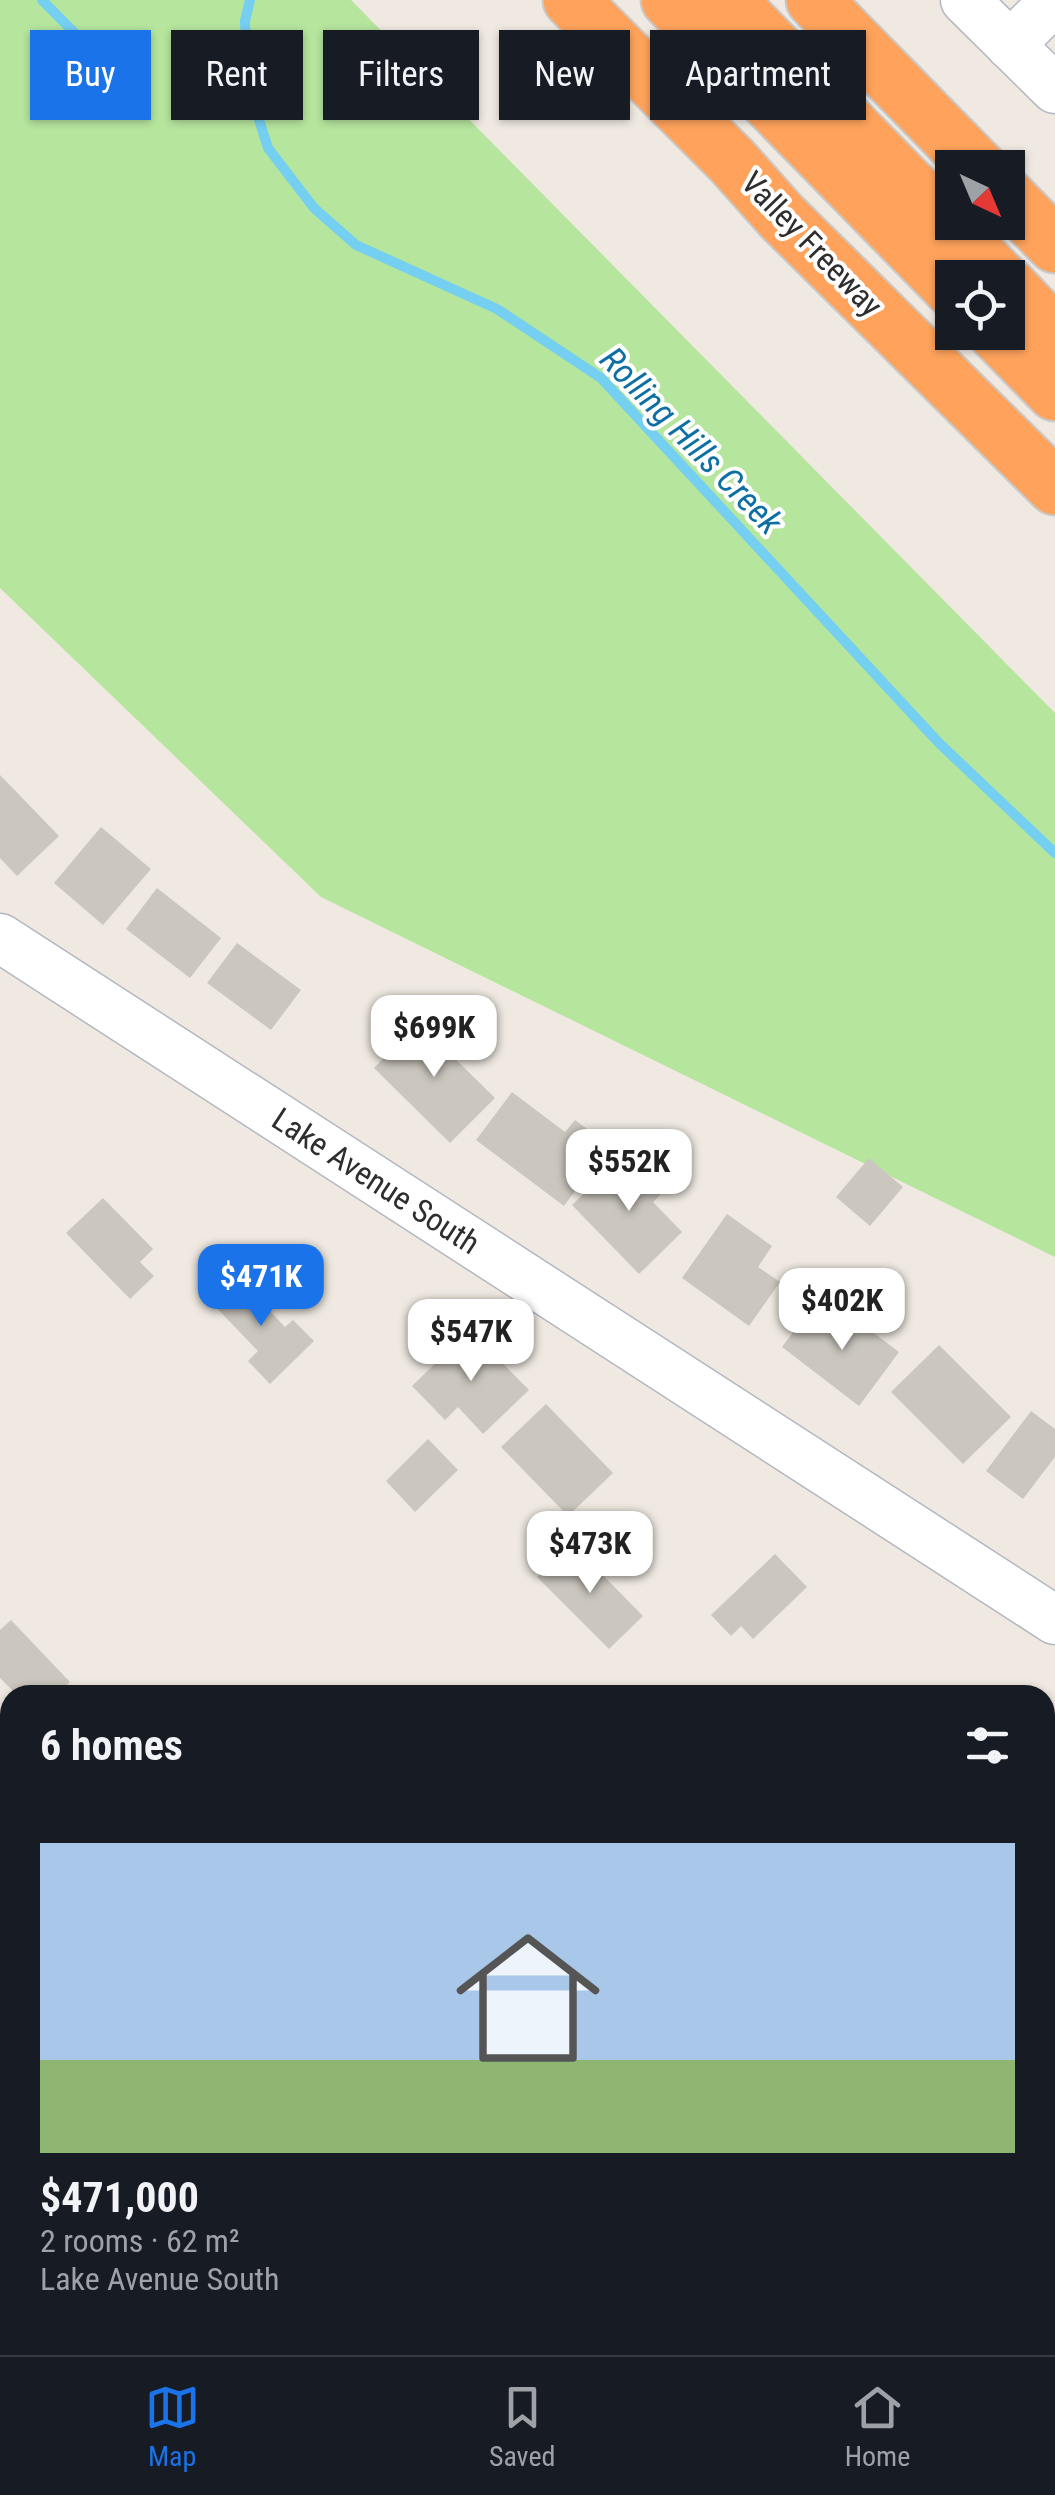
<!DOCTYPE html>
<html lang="en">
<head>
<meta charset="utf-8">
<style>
	body { margin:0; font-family:"Roboto Condensed",sans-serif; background:#242831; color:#f1f3f6; height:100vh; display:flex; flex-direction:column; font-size:38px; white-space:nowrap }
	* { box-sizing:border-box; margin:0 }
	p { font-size:32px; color:#9ea1a6 }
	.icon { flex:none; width:55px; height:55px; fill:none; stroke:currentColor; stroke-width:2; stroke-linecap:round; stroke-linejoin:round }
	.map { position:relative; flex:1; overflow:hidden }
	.side { position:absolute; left:0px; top:1685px; width:1055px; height:670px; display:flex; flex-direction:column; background:#171b24; border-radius:30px 30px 0 0; box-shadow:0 2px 8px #0004 }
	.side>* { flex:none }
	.hud { position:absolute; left:30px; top:30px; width:995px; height:90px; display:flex; gap:20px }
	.needle { width:65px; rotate:136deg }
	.controls { position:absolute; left:935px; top:150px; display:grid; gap:20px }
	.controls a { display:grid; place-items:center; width:90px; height:90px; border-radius:0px; background:#171b24; box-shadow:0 2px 8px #0004; font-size:50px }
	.price { position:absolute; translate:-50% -85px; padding:0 22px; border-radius:20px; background:#fff; color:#222; font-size:32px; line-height:65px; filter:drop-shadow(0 2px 5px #0008) }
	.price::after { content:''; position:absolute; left:50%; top:60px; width:30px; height:22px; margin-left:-15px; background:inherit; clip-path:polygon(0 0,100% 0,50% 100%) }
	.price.current { background:#1a73e8; color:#fff }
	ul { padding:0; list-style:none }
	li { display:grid; align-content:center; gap:20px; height:530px; padding:0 40px }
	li+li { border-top:2px solid #363941 }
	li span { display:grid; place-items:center; height:310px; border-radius:0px; color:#555 }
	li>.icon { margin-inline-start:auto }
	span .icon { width:180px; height:180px; fill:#fffc; stroke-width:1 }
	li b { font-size:42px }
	h2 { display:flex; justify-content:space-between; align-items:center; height:120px; padding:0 40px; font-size:42px }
	.pill { padding:0 35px; border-radius:0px; background:#171b24; box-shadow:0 2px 8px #0004; font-size:35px; line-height:90px }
	.pill.current { background:#1a73e8; color:#fff }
	.dock { display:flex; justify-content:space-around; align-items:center; height:140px; border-top:2px solid #363941; background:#171b24; font-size:28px; color:#9ea1a6 }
	.dock a { display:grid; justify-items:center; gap:5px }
	.dock .current { color:#1a73e8 }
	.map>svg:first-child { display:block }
	.green { fill:#b6e59e }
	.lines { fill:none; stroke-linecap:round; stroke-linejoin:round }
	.stream { stroke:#75cff0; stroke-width:10 }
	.building { fill:#cbc7bf }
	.minor-casing { stroke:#b4b7c1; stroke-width:51 }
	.highway-casing { stroke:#c9c9c9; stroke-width:59 }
	.minor { stroke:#fff; stroke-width:48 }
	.highway { stroke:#ffa35c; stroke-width:55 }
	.labels { text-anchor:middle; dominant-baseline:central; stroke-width:8; stroke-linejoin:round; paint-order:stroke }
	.street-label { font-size:32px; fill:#2e2e2e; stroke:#fff }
	.water-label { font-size:35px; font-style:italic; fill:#0d6fa3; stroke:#fff }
</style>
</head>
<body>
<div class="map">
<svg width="1055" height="2355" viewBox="0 0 1055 2355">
	<rect width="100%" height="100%" fill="#efe9e1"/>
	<!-- green -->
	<path class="green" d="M0 0H351L1055 713V1257L321 897 0 588Z"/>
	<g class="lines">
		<!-- stream -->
		<g class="stream">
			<path d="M42 0 137 96"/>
			<path d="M250 0 245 21 247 82 268 148 314 208 356 245 497 309 601 378 939 743 1055 853"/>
		</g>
	</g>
	<!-- building -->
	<g class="building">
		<path d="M0 775 59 836 17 876 0 858Z"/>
		<path d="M101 827 151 869 103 925 54 883Z"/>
		<path d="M157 888 221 938 190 978 126 929Z"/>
		<path d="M237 943 301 990 271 1030 207 983Z"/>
		<path d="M428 1013 451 1035 441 1045 495 1098 450 1143 374 1068Z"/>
		<path d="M512 1092 565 1132 575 1120 609 1145 564 1206 476 1140Z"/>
		<path d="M626 1153 663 1192 653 1202 682 1232 639 1274 572 1205Z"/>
		<path d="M869 1158 903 1187 870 1226 836 1197Z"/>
		<path d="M103 1198 153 1249 140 1262 154 1276 130 1299 66 1233Z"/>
		<path d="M727 1214 772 1246 758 1267 780 1282 749 1326 682 1278Z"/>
		<path d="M235 1274 285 1327 293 1320 314 1341 270 1384 248 1361 258 1351 208 1299Z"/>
		<path d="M838 1306 899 1352 859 1406 782 1347 806 1315 822 1327Z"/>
		<path d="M470 1330 529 1390 483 1434 458 1407 445 1420 412 1386Z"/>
		<path d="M939 1345 1011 1417 963 1464 891 1392Z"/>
		<path d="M546 1404 613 1473 568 1516 501 1447Z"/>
		<path d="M1031 1411 1055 1429V1457L1023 1499 986 1471Z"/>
		<path d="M428 1439 458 1470 415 1512 386 1481Z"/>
		<path d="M571 1543 643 1616 609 1649 537 1577Z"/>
		<path d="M775 1554 807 1587 753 1639 741 1626 731 1636 711 1615Z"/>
		<path d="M11 1620 70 1682 57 1695H17L0 1678V1630Z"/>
		<path d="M10 1958V2006L0 1999V1972Z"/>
		<path d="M10 2103V2130L0 2119V2113Z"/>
		<path d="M128 2345H211L221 2355H118Z"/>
		<path d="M334 2345H419L408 2355H338L331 2348Z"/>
		<path d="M586 2345H684L686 2348 679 2355H580L578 2353Z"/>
	</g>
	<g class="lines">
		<defs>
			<g id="minor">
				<path d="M965 0 1055 89"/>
				<path d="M1010 45 1055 0"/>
				<path d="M0 938 1055 1620"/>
				<path d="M0 1804 10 1810"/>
				<path d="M1045 2295 1055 2285"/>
				<path d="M0 2344 11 2355"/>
				<path d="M838 2345 854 2355"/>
				<path d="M985 2355 995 2345"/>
			</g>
			<g id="highway">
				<path d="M571 0 732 161 781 216 1055 487"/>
				<path d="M669 0 952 289"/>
				<path d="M728 0 1000 278"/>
				<path d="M814 0 979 168"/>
				<path d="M1008 197 1055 245"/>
				<path d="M1008 285 1055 334"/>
				<path d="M995 332 1055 393"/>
			</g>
		</defs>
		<!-- minor casing -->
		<use href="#minor" class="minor-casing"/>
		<!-- highway casing -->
		<use href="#highway" class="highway-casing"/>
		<!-- minor -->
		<use href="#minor" class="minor"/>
		<!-- highway -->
		<use href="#highway" class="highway"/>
	</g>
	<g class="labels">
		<!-- street labels -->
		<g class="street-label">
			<text transform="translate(812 244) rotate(46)">Valley Freeway</text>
			<text transform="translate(376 1181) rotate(33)">Lake Avenue South</text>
		</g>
		<!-- water labels -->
		<g class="water-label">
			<text transform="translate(691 441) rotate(46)">Rolling Hills Creek</text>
		</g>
	</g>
</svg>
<div class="controls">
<a><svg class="needle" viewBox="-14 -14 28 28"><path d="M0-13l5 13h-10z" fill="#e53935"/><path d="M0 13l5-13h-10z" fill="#9ea1a6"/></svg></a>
<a><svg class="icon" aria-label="locate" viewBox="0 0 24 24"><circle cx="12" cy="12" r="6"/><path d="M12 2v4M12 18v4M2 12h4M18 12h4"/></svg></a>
</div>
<b class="price" style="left:434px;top:1080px">$699K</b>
<b class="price" style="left:629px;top:1214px">$552K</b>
<b class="price current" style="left:261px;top:1329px">$471K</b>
<b class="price" style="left:842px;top:1353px">$402K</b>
<b class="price" style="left:471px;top:1384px">$547K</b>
<b class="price" style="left:590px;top:1596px">$473K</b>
<div class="hud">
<a class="pill current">Buy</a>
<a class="pill">Rent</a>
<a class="pill">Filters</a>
<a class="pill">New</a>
<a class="pill">Apartment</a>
</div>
<section class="side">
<h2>6 homes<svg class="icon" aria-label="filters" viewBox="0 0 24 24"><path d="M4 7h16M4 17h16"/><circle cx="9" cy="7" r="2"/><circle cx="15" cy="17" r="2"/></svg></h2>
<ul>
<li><span style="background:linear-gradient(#a9c7e8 70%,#8fb573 0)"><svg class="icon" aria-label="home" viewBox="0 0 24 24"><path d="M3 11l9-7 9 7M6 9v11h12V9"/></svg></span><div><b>$471,000</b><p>2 rooms · 62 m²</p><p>Lake Avenue South</p></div></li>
</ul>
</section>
</div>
<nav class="dock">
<a class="current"><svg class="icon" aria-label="map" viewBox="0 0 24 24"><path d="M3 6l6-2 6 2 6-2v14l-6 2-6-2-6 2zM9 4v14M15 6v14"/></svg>Map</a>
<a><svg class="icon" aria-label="saved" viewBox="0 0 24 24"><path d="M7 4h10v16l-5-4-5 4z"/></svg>Saved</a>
<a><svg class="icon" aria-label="home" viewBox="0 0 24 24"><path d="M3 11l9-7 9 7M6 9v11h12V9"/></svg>Home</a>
</nav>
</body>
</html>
